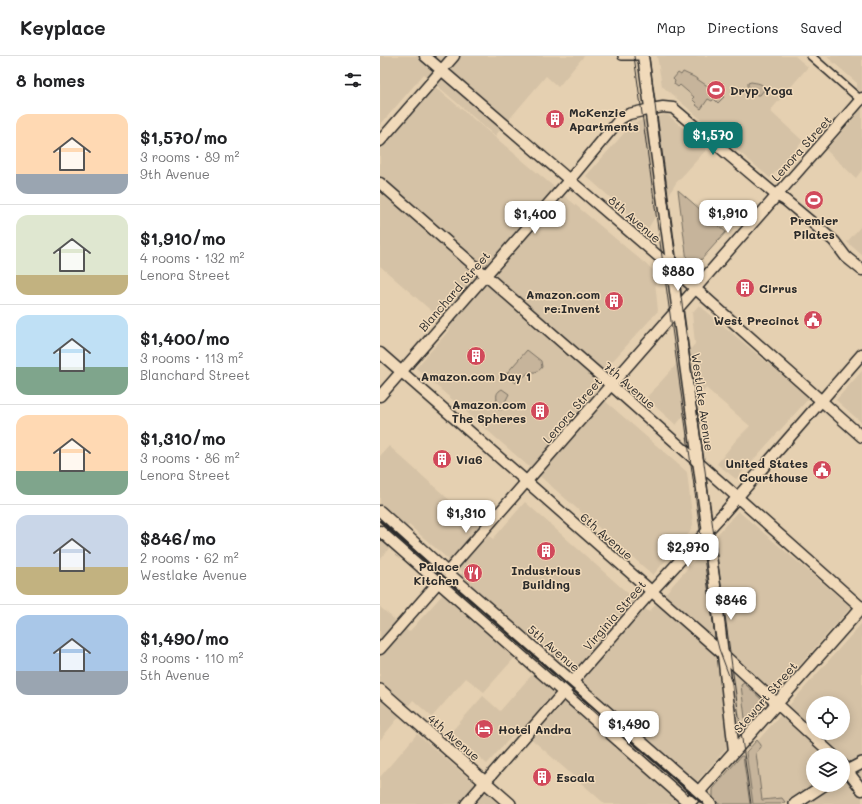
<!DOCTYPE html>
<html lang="en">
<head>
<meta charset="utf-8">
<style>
	body { margin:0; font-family:Mali,sans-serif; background:#f6f6f6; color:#202124; height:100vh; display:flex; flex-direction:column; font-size:15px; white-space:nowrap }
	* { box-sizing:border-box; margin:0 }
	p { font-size:13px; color:#757577 }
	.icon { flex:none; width:22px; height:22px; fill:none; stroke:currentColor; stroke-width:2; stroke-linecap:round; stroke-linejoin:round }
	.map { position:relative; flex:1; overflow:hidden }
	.side { display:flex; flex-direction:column; background:#fff; width:380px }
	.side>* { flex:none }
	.controls { position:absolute; left:426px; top:640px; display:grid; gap:8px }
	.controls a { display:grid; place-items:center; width:44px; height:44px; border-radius:50%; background:#fff; box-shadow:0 2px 10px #0003; font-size:20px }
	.price { position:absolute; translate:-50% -34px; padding:0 9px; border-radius:8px; background:#fff; color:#222; font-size:13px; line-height:26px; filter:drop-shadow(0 1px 2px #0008) }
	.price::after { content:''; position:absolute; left:50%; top:24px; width:12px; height:9px; margin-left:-6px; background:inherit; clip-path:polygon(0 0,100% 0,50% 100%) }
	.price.active { background:#0f766e; color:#fff }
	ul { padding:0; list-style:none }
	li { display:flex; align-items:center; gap:12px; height:100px; padding:0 16px }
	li+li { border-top:1px solid #e0e0e0 }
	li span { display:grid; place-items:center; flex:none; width:112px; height:80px; border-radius:12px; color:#555 }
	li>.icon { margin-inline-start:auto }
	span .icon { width:48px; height:48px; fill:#fffc; stroke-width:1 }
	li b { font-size:17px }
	h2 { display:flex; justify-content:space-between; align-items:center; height:48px; padding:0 16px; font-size:17px }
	header { display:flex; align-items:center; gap:24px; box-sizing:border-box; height:56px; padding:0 20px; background:#fff; border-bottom:1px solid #e0e0e0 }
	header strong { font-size:19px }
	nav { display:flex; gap:22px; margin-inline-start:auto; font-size:14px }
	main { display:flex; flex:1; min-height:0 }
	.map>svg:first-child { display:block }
	.built { fill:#d5c2a6; fill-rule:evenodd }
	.green { fill:#c6b49b; stroke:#787063 }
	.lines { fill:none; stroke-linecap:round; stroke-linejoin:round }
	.street-casing { stroke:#2b2b2b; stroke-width:10 }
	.secondary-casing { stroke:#2b2b2b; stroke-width:13 }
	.primary-casing { stroke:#2b2b2b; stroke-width:14 }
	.street { stroke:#f1daba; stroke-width:7 }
	.secondary { stroke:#f1daba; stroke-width:10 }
	.primary { stroke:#f1daba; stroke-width:11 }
	.tram { stroke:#2b2b2b; stroke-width:1 }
	.rail { stroke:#2b2b2b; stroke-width:2.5 }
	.labels { text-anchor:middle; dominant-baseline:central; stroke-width:3; stroke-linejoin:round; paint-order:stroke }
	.poi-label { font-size:12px; font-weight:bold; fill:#2b2b2b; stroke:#f1daba; text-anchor:start }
	.street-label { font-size:12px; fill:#2b2b2b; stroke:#f1daba }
</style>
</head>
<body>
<header>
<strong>Keyplace</strong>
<nav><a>Map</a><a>Directions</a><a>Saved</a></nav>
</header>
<main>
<section class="side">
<h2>8 homes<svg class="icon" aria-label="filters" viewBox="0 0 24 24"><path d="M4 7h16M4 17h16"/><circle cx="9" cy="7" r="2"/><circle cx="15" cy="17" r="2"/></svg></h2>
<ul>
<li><span style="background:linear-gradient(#ffd9b3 75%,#9aa5b1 0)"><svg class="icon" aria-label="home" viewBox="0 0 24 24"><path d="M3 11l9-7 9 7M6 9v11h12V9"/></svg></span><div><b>$1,570/mo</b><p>3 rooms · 89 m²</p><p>9th Avenue</p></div></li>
<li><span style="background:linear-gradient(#dfe7d0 75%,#c2b280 0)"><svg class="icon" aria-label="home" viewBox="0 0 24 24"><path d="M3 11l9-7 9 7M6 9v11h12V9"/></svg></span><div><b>$1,910/mo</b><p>4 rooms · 132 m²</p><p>Lenora Street</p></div></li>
<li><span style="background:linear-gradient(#bfe0f5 65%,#7fa58c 0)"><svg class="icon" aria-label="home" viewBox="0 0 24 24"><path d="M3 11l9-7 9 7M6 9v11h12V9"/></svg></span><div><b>$1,400/mo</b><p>3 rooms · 113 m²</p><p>Blanchard Street</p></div></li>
<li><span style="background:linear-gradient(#ffd9b3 70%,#7fa58c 0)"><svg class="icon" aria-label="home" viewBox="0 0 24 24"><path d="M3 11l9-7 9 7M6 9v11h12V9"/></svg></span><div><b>$1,310/mo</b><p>3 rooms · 86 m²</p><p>Lenora Street</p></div></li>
<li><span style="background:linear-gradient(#c9d6e8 65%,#c2b280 0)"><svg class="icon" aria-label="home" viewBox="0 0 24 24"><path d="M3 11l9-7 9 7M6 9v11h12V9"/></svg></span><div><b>$846/mo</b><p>2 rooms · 62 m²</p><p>Westlake Avenue</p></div></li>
<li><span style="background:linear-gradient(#a9c7e8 70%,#9aa5b1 0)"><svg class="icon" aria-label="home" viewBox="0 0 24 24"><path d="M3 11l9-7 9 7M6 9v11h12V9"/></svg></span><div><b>$1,490/mo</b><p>3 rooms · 110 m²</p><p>5th Avenue</p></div></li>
</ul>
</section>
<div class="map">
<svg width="482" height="748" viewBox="0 0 482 748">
	<rect width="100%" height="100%" fill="#e5d0b1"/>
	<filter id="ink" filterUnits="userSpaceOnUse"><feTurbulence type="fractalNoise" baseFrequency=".025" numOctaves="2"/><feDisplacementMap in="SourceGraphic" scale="8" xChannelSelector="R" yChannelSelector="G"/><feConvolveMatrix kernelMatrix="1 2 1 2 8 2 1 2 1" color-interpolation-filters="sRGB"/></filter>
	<g filter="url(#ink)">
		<!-- built -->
		<g class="built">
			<path d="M0 0H204L178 31 166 20 115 80 44 18 0 69Z"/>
			<path d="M277 0H415L428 11 390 55 423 85 390 122 282 30Z"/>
			<path d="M446 0H482V114L476 122 446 94 477 59V27Z"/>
			<path d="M54 30 274 215 278 255 209 331 307 416 313 468 310 476 273 519 36 312 71 272 0 210V93Z"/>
			<path d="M287 58 327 93 296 127 267 174 206 120 253 67Z"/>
			<path d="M482 169V199L467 186Z"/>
			<path d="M319 249 429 342 356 423 337 408 356 384 370 370 326 332 296 369 266 342 315 288 312 257Z"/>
			<path d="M482 315V367L456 344Z"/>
			<path d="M9 390 113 483 145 446 269 556 358 455 471 551 297 748H225L139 672 107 708 71 676 103 640 120 655 172 596 154 580 104 636 86 622 52 661 33 644 0 684V551L29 576 83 516 29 469 0 503V400Z"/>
			<path d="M482 567V748H320L373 690ZM433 647H463V677H433ZM433 699H463V729H433Z"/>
			<path d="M37 678 119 748H0V721Z"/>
		</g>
		<!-- green -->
		<g class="green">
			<path d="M303 16 314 21 344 41 338 47 334 43 332 45 328 43 321 53 316 49 317 48 312 43 314 41 300 29 298 31 294 28 295 25 293 23 298 17 301 19Z"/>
			<path d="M371 26C376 27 385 27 384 34L380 39H377L368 31V27Z"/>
			<path d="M298 134 346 176 311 215 308 213Z"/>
			<path d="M147 294 161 305 162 311C158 317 153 316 148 317L136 327 126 318Z"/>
			<path d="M122 333 129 338 121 354 116 353 114 347 117 344C116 338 117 336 122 333Z"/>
			<path d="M364 627 383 645C381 652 374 661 368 664L365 662 361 629Z"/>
			<path d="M377 684 381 689V691L376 697 382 744 402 742 405 746 401 748H373L366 696Z"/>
			<path d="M361 700H363L370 748H339L333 742V733Z"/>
		</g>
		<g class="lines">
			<defs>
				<g id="street">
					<path d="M242 0H261"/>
					<path d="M431 0 482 45"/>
				</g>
				<g id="secondary">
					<path d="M45 0 299 218 482 381"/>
					<path d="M263 0 335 529 354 695"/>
					<path d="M0 85 74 0"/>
					<path d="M0 127 231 329 482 552"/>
					<path d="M0 297 343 598 453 699"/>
					<path d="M0 340 191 122 240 63 249 58 271 53 283 51 293 52 396 139 405 144 454 185 466 201 482 214"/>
					<path d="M0 455 67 516 319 736 331 748"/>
					<path d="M0 475 310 748"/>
					<path d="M0 593 482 42"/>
					<path d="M463 709 482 734"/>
					<path d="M86 748 271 536 342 459 482 298"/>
				</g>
				<g id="primary">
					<path d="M0 634 130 748"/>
					<path d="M463 717 482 707"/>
					<path d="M308 748 482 551"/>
					<path d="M415 748 444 729"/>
				</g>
			</defs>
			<!-- street casing -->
			<use href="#street" class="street-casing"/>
			<!-- secondary casing -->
			<use href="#secondary" class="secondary-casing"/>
			<!-- primary casing -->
			<use href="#primary" class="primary-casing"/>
			<!-- street -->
			<use href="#street" class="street"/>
			<!-- secondary -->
			<use href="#secondary" class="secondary"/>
			<!-- primary -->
			<use href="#primary" class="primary"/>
			<!-- tram -->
			<g class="tram">
				<path d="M254 0 334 573 339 593 351 625"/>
				<path d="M269 0 279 81 371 748"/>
			</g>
			<!-- rail -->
			<path class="rail" d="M0 465 323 748"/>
		</g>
	</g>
	<!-- icons -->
	<defs>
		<symbol id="stadium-disc" viewBox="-11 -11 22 22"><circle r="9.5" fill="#d1495b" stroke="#f1daba"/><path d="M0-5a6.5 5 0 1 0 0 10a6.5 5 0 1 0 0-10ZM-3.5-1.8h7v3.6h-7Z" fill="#fff"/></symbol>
		<symbol id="building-disc" viewBox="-11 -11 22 22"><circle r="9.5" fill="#d1495b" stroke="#f1daba"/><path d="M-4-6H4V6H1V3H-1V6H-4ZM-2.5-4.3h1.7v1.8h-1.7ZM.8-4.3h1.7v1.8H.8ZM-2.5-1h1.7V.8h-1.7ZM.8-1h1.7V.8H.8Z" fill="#fff"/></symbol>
		<symbol id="civic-disc" viewBox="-11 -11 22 22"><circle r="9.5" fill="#d1495b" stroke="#f1daba"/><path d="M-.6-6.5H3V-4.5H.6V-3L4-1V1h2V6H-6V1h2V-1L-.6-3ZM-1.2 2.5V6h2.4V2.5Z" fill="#fff"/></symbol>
		<symbol id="restaurant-disc" viewBox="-11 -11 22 22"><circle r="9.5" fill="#d1495b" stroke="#f1daba"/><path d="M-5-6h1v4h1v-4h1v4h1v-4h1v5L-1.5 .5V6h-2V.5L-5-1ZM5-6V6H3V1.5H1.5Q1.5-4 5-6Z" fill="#fff"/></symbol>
		<symbol id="hotel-disc" viewBox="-11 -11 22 22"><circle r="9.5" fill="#d1495b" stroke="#f1daba"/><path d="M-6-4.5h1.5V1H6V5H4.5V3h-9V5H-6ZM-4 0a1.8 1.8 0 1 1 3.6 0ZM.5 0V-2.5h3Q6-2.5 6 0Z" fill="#fff"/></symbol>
	</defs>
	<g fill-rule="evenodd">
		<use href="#stadium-disc" x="325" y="23" width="22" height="22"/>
		<use href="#building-disc" x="164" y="52" width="22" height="22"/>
		<use href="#stadium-disc" x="423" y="133" width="22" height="22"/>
		<use href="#building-disc" x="354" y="221" width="22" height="22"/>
		<use href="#building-disc" x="223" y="234" width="22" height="22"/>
		<use href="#civic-disc" x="422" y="253" width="22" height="22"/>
		<use href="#building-disc" x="85" y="289" width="22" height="22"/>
		<use href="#building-disc" x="149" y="344" width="22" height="22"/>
		<use href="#building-disc" x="51" y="392" width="22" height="22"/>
		<use href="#civic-disc" x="431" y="403" width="22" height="22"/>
		<use href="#building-disc" x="155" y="484" width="22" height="22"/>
		<use href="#restaurant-disc" x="82" y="506" width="22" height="22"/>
		<use href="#hotel-disc" x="93" y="662" width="22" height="22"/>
		<use href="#building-disc" x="151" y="710" width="22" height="22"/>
	</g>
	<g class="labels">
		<!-- poi labels -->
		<g class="poi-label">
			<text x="350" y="34">Dryp Yoga</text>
			<text x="189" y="56">McKenzie<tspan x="189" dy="14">Apartments</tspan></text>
			<text x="434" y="164" text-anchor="middle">Premier<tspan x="434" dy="14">Pilates</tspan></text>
			<text x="379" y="232">Cirrus</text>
			<text x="220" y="238" text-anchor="end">Amazon.com<tspan x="220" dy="14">re:Invent</tspan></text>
			<text x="419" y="264" text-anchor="end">West Precinct</text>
			<text x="96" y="320" text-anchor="middle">Amazon.com Day 1</text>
			<text x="146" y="348" text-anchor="end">Amazon.com<tspan x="146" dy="14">The Spheres</tspan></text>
			<text x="76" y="403">Via6</text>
			<text x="428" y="407" text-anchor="end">United States<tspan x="428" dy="14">Courthouse</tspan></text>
			<text x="79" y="510" text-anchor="end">Palace<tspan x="79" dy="14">Kitchen</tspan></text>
			<text x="166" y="514" text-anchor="middle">Industrious<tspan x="166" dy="14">Building</tspan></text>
			<text x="118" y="673">Hotel Andra</text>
			<text x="176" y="721">Escala</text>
		</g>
		<!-- street labels -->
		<g class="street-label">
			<text transform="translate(421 92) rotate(-48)">Lenora Street</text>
			<text transform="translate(255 163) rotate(41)">8th Avenue</text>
			<text transform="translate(74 235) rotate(-49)">Blanchard Street</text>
			<text transform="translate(250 329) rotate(41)">7th Avenue</text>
			<text transform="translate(323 346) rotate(82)">Westlake Avenue</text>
			<text transform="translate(192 354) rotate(-49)">Lenora Street</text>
			<text transform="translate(227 480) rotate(41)">6th Avenue</text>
			<text transform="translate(234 559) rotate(-49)">Virginia Street</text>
			<text transform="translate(174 592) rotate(41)">5th Avenue</text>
			<text transform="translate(385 641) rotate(-49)">Stewart Street</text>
			<text transform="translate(74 681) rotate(41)">4th Avenue</text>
		</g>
	</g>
</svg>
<div class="controls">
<a><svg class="icon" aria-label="locate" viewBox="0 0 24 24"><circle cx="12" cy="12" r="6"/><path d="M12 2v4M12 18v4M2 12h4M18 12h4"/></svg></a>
<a><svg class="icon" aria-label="layers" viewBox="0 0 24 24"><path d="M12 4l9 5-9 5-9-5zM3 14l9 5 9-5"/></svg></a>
</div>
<b class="price active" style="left:333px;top:100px">$1,570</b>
<b class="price" style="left:348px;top:178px">$1,910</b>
<b class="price" style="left:155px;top:179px">$1,400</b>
<b class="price" style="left:298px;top:236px">$880</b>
<b class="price" style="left:86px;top:478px">$1,310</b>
<b class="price" style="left:308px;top:512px">$2,970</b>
<b class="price" style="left:351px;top:565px">$846</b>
<b class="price" style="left:249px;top:689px">$1,490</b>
</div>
</main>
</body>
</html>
